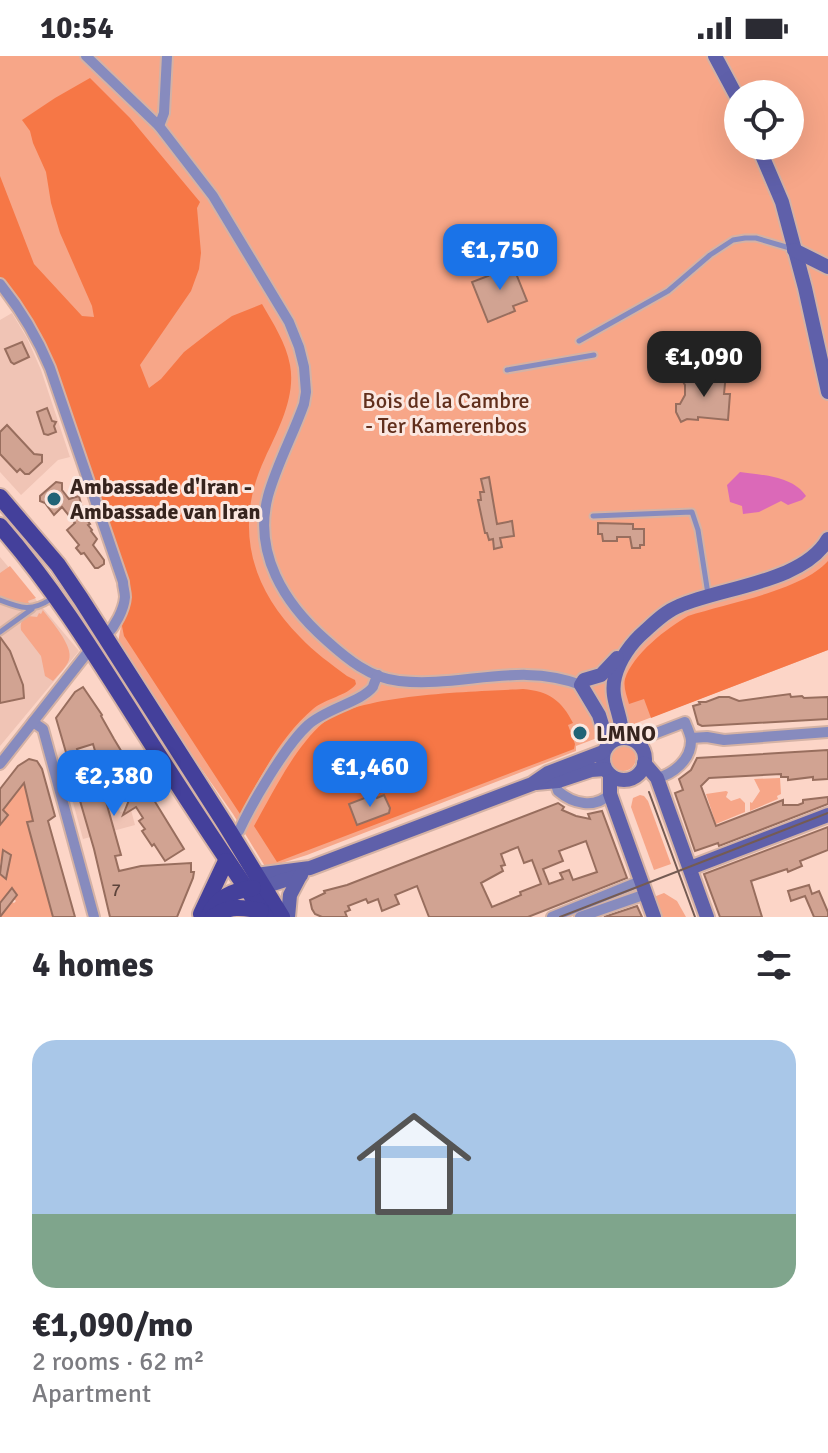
<!DOCTYPE html>
<html lang="en">
<head>
<meta charset="utf-8">
<style>
	body { margin:0; font-family:Signika,sans-serif; background:#f7f7f7; color:#2b2b33; height:100vh; display:flex; flex-direction:column; font-size:30px; white-space:nowrap }
	* { box-sizing:border-box; margin:0 }
	p { font-size:26px; color:#7c7c81 }
	.icon { flex:none; width:44px; height:44px; fill:none; stroke:currentColor; stroke-width:2; stroke-linecap:round; stroke-linejoin:round }
	.map { position:relative; height:861px; overflow:hidden }
	.side { display:flex; flex-direction:column; background:#fff; flex:1 }
	.side>* { flex:none }
	.tools { position:absolute; left:724px; top:24px; display:grid; gap:16px }
	.tools a { display:grid; place-items:center; width:80px; height:80px; border-radius:50%; background:#fff; box-shadow:0 8px 32px #0002; font-size:40px }
	.price { position:absolute; translate:-50% -68px; padding:0 18px; border-radius:16px; background:#1a73e8; color:#fff; font-size:26px; line-height:52px; filter:drop-shadow(0 2px 4px #0008) }
	.price::after { content:''; position:absolute; left:50%; top:48px; width:24px; height:18px; margin-left:-12px; background:inherit; clip-path:polygon(0 0,100% 0,50% 100%) }
	.price.active { background:#222; color:#fff }
	ul { padding:0; list-style:none }
	li { display:grid; align-content:center; gap:16px; height:424px; padding:0 32px }
	li+li { border-top:2px solid #e1e1e2 }
	li span { display:grid; place-items:center; height:248px; border-radius:24px; color:#555 }
	li>.icon { margin-inline-start:auto }
	span .icon { width:144px; height:144px; fill:#fffc; stroke-width:1 }
	li b { font-size:34px }
	h2 { display:flex; justify-content:space-between; align-items:center; height:96px; padding:0 32px; font-size:34px }
	.status { display:flex; justify-content:space-between; align-items:center; height:56px; padding:0 40px; background:#fff; direction:ltr }
	.status svg { height:22px; fill:currentColor }
	.map>svg:first-child { display:block }
	.built { fill:#f0c4b5 }
	.green { fill:#f7a688; fill-rule:evenodd }
	.forest { fill:#f67746 }
	.water { fill:#db69b8 }
	.building { fill:#d1a392; stroke:#986e5e; stroke-width:2; fill-rule:evenodd }
	.lines { fill:none; stroke-linecap:round; stroke-linejoin:round }
	.lane-casing { stroke:#d4b2a5; stroke-width:9 }
	.street-casing { stroke:#d4b2a5; stroke-width:14 }
	.secondary-casing { stroke:#d4b2a5; stroke-width:18 }
	.primary-casing { stroke:#d4b2a5; stroke-width:20 }
	.lane { stroke:#878bbe; stroke-width:5 }
	.street { stroke:#878bbe; stroke-width:10 }
	.secondary { stroke:#5f60aa; stroke-width:14 }
	.primary { stroke:#44409b; stroke-width:16 }
	.tram { stroke:#745b53; stroke-width:2 }
	.poi-dot { fill:#206376; stroke:#fbe7e0; stroke-width:3 }
	.labels { text-anchor:middle; dominant-baseline:central; stroke-width:6; stroke-linejoin:round; paint-order:stroke }
	.number-label { font-size:18px; fill:#5d443b }
	.park-label { font-size:22px; fill:#612f1c; stroke:#fbe7e0 }
	.poi-label { font-size:22px; font-weight:bold; fill:#36241e; stroke:#fbe7e0; text-anchor:start }
</style>
</head>
<body>
<div class="status"><b>10:54</b><svg viewBox="0 0 49 12"><path d="M0 12V9h3v3zM5 12V6h3v6zM10 12V3h3v9zM15 12V0h3v12zM26 1h20v11H26zM47 4h2v5h-2z"/></svg></div>
<div class="map">
<svg width="828" height="861" viewBox="0 0 828 861">
	<rect width="100%" height="100%" fill="#fcd5c7"/>
	<!-- built -->
	<g class="built">
		<path d="M12 257 27 282 41 314 70 401 58 404 21 439 0 416V264Z"/>
		<path d="M0 501 79 595 0 690Z"/>
		<path d="M107 718 109 725H112L120 756 131 754 135 769 83 783 68 728Z"/>
	</g>
	<!-- green -->
	<g class="green">
		<path d="M0 0H828V594L576 690V695L307 799 266 812 233 758 117 592 125 548 53 310 0 226ZM738 38H790V90H738Z"/>
		<path d="M10 510 36 542 28 545 30 549C20 551 9 545 0 540V517Z"/>
		<path d="M41 553H42C51 565 74 590 69 604 66 612 58 619 53 625L45 620 41 600 21 574C20 566 22 564 28 560L37 561 39 557 41 558 43 554Z"/>
		<circle cx="623" cy="702" r="13"/>
		<path d="M28 722 33 757 31 758 33 765 28 767 53 861H0L12 846 14 847 16 845 14 843 17 839 12 832 0 847V819L6 823 11 798 3 795 0 809V768L8 759 3 755 9 746 7 744 13 742Z"/>
		<path d="M780 722 781 738 777 740 778 743 750 755V746L752 747 760 735 754 723Z"/>
		<path d="M726 735 728 736 726 741 731 745 740 742 745 747V756L716 768 706 738Z"/>
		<path d="M640 739 644 740 648 745 671 808 654 814 631 751 633 742Z"/>
		<path d="M664 837 677 845 686 861H660L651 842Z"/>
	</g>
	<!-- forest -->
	<g class="forest">
		<path d="M90 22 130 62 200 146 197 152 201 197 199 213 191 235 140 309 149 332 161 323 184 296 211 275 232 260 262 248C273 267 286 287 290 309 296 341 278 374 265 402 234 468 249 530 300 581 314 596 331 608 347 620L355 624 356 628C347 640 326 642 313 653 280 681 260 722 240 758L124 580 122 570 128 545 127 526 54 309 41 278 0 224V120L34 208 82 260 94 261 92 250 60 177 51 147 46 116 33 87 30 75 22 64 55 42Z"/>
		<path d="M828 505V594L651 662 644 643 629 648C627 640 623 631 625 623 633 598 667 572 688 560 727 547 801 535 828 505Z"/>
		<path d="M523 633C549 635 562 645 573 667L568 669 575 688 574 693 277 806 254 770C272 738 295 691 323 667 359 637 475 636 523 633Z"/>
	</g>
	<!-- water -->
	<path class="water" d="M740 416C761 419 793 420 806 440L802 444 788 449 781 445 759 456 743 458 742 450 730 446 727 429Z"/>
	<!-- building -->
	<g class="building">
		<path d="M511 205 527 245 513 250 515 255 488 266 472 226 488 220 486 217 498 213 497 211Z"/>
		<path d="M22 286 29 301 14 308 11 306 5 293Z"/>
		<path d="M726 317 724 338H730L728 364 698 361V364L687 363 681 366 676 356V348H680L685 339V329L682 324 722 320Z"/>
		<path d="M47 352 52 365 56 366 54 370 56 376 48 379 44 378 37 356Z"/>
		<path d="M7 369 34 398 42 399V406L29 418H25L20 413 17 416 0 398V376Z"/>
		<path d="M489 421 497 468 512 465 514 480 500 482 502 491 494 493 493 483 489 484 487 477H485L478 444H481L480 436H484L481 423Z"/>
		<path d="M56 426 62 427V434L69 443 79 440 84 460 90 468 88 469 92 474 91 475 97 483 93 489 104 504V508L98 512H95L84 497 81 498 76 492 79 489 67 474 75 467 62 451 54 459 45 447 40 445V440Z"/>
		<path d="M598 467 633 468V473H644V489H640V492H632L630 481H617V485H603L602 478H598Z"/>
		<path d="M0 581 10 595 23 629 24 642 0 647Z"/>
		<path d="M83 631 102 659 101 660 114 683 126 703 129 713 121 726 117 720 100 724 121 799 115 800 119 815 141 810 191 807V816H194L193 822 177 861H110L94 793 56 662 75 636ZM93 688 98 705 82 710 77 693Z"/>
		<path d="M790 638 791 641 802 640 804 642 828 641V663L702 670 698 668 693 650 700 648 699 646H706L719 641H729L739 645Z"/>
		<path d="M828 694V723L813 724V721L788 724V721H781V718L709 722 701 730 716 770 783 744V749H798L803 747V744L828 741V748L719 790 718 787 695 795 675 737 683 734 679 723 691 714 697 702Z"/>
		<path d="M29 703 37 705 42 713 55 760 48 765 75 861H53L27 766 33 765 24 727 3 754 8 759 0 769V733L18 710Z"/>
		<path d="M137 722H140L149 736 184 793 165 805 154 788 152 790 142 775 145 773 139 765 143 762 136 751 123 759 129 744 122 732Z"/>
		<path d="M375 738 377 742 384 739 390 752 389 757 357 769 349 748Z"/>
		<path d="M558 747 564 751 562 754 576 760 590 763 588 758 602 755 627 822 528 861H429L417 830 395 839 399 848 382 855 378 843 368 847 366 843 348 850 350 854 345 856 347 861H322L315 858 312 853 310 844 325 837 324 835 347 829ZM586 785 597 816 573 824 569 814 560 817 563 823 549 828 543 813 563 805 559 795ZM518 791 524 807 532 804 541 828 520 836 521 839 492 851 481 827 503 815 501 810 505 809 501 798Z"/>
		<path d="M828 771V794L800 805 802 810 788 816 787 813 751 825 762 861H720L704 818Z"/>
		<path d="M3 794 11 799 6 823 0 818Z"/>
		<path d="M809 829 812 838 819 835 828 856V861H814L805 840 791 845 788 835Z"/>
		<path d="M12 832 17 839 0 861V847Z"/>
		<path d="M637 850 642 861H604Z"/>
	</g>
	<g class="lines">
		<defs>
			<g id="lane">
				<path d="M579 285 668 235 710 199 733 184 745 182H756L793 193"/>
				<path d="M507 314 594 299"/>
				<path d="M593 460 692 456 698 474 708 538"/>
				<path d="M0 544C21 552 31 556 51 543"/>
				<path d="M0 576 32 553"/>
			</g>
			<g id="street">
				<path d="M86 0 159 70 213 140 289 266 299 291 304 311 306 336 304 348C293 379 277 408 268 440 253 497 284 547 326 584 347 603 370 622 399 625 461 632 520 605 581 629"/>
				<path d="M159 70 164 57 167 0"/>
				<path d="M0 228C21 254 37 281 50 312L123 526C123 531 125 536 125 541 124 554 115 570 106 580"/>
				<path d="M33 666 43 673 94 861"/>
				<path d="M691 682 707 681 724 684 828 676"/>
				<path d="M640 689 646 681 685 666C687 672 691 679 691 685 691 704 673 718 657 722"/>
				<path d="M0 708 91 592"/>
				<path d="M558 725 556 729 558 735C573 748 595 753 610 738"/>
				<path d="M239 775C252 747 285 690 308 669 325 653 361 646 373 631 373 630 377 620 378 619"/>
				<path d="M552 861 641 825"/>
				<path d="M580 861 646 838"/>
			</g>
			<g id="secondary">
				<path d="M715 0 738 43"/>
				<path d="M758 90 782 146 805 232 828 336"/>
				<path d="M794 194 828 211"/>
				<path d="M622 681C623 660 609 643 615 621 619 604 631 587 645 575 655 566 666 555 679 550 723 531 804 526 828 483"/>
				<circle cx="624" cy="703" r="21"/>
				<path d="M608 688 599 659 581 629 584 624 601 619 617 602"/>
				<path d="M644 707 657 722 707 861"/>
				<path d="M610 719V738L654 861"/>
				<path d="M536 727 558 725 591 714 605 713"/>
				<path d="M690 812 828 759"/>
				<path d="M256 819 310 812 532 728 548 717 603 696"/>
				<path d="M263 831 301 819"/>
				<path d="M288 861 290 839 300 820"/>
			</g>
			<g id="primary">
				<path d="M0 441 58 509 81 543 225 768 282 861"/>
				<path d="M0 470C56 534 99 605 144 676 184 739 224 800 266 861"/>
				<path d="M201 858 226 805"/>
				<path d="M208 861C216 841 233 835 253 832"/>
				<path d="M213 861C229 849 243 851 261 855"/>
			</g>
		</defs>
		<!-- lane casing -->
		<use href="#lane" class="lane-casing"/>
		<!-- street casing -->
		<use href="#street" class="street-casing"/>
		<!-- secondary casing -->
		<use href="#secondary" class="secondary-casing"/>
		<!-- primary casing -->
		<use href="#primary" class="primary-casing"/>
		<!-- lane -->
		<use href="#lane" class="lane"/>
		<!-- street -->
		<use href="#street" class="street"/>
		<!-- secondary -->
		<use href="#secondary" class="secondary"/>
		<!-- primary -->
		<use href="#primary" class="primary"/>
		<!-- tram -->
		<g class="tram">
			<path d="M649 736 695 861"/>
			<path d="M560 861 828 757"/>
		</g>
	</g>
	<!-- markers -->
	<g class="poi-dot">
		<circle cx="54" cy="443" r="8"/>
		<circle cx="580" cy="677" r="8"/>
	</g>
	<g class="labels">
		<!-- number labels -->
		<g class="number-label">
			<text x="116" y="834">7</text>
		</g>
		<!-- park labels -->
		<g class="park-label">
			<text x="446" y="344">Bois de la Cambre<tspan x="446" dy="25">- Ter Kamerenbos</tspan></text>
		</g>
		<!-- poi labels -->
		<g class="poi-label">
			<text x="70" y="430">Ambassade d'Iran -<tspan x="70" dy="25">Ambassade van Iran</tspan></text>
			<text x="596" y="677">LMNO</text>
		</g>
	</g>
</svg>
<div class="tools">
<a><svg class="icon" aria-label="locate" viewBox="0 0 24 24"><circle cx="12" cy="12" r="6"/><path d="M12 2v4M12 18v4M2 12h4M18 12h4"/></svg></a>
</div>
<b class="price" style="left:500px;top:236px">€1,750</b>
<b class="price active" style="left:704px;top:343px">€1,090</b>
<b class="price" style="left:370px;top:753px">€1,460</b>
<b class="price" style="left:114px;top:762px">€2,380</b>
</div>
<section class="side">
<h2>4 homes<svg class="icon" aria-label="filters" viewBox="0 0 24 24"><path d="M4 7h16M4 17h16"/><circle cx="9" cy="7" r="2"/><circle cx="15" cy="17" r="2"/></svg></h2>
<ul>
<li><span style="background:linear-gradient(#a9c7e8 70%,#7fa58c 0)"><svg class="icon" aria-label="home" viewBox="0 0 24 24"><path d="M3 11l9-7 9 7M6 9v11h12V9"/></svg></span><div><b>€1,090/mo</b><p>2 rooms · 62 m²</p><p>Apartment</p></div></li>
</ul>
</section>
</body>
</html>
